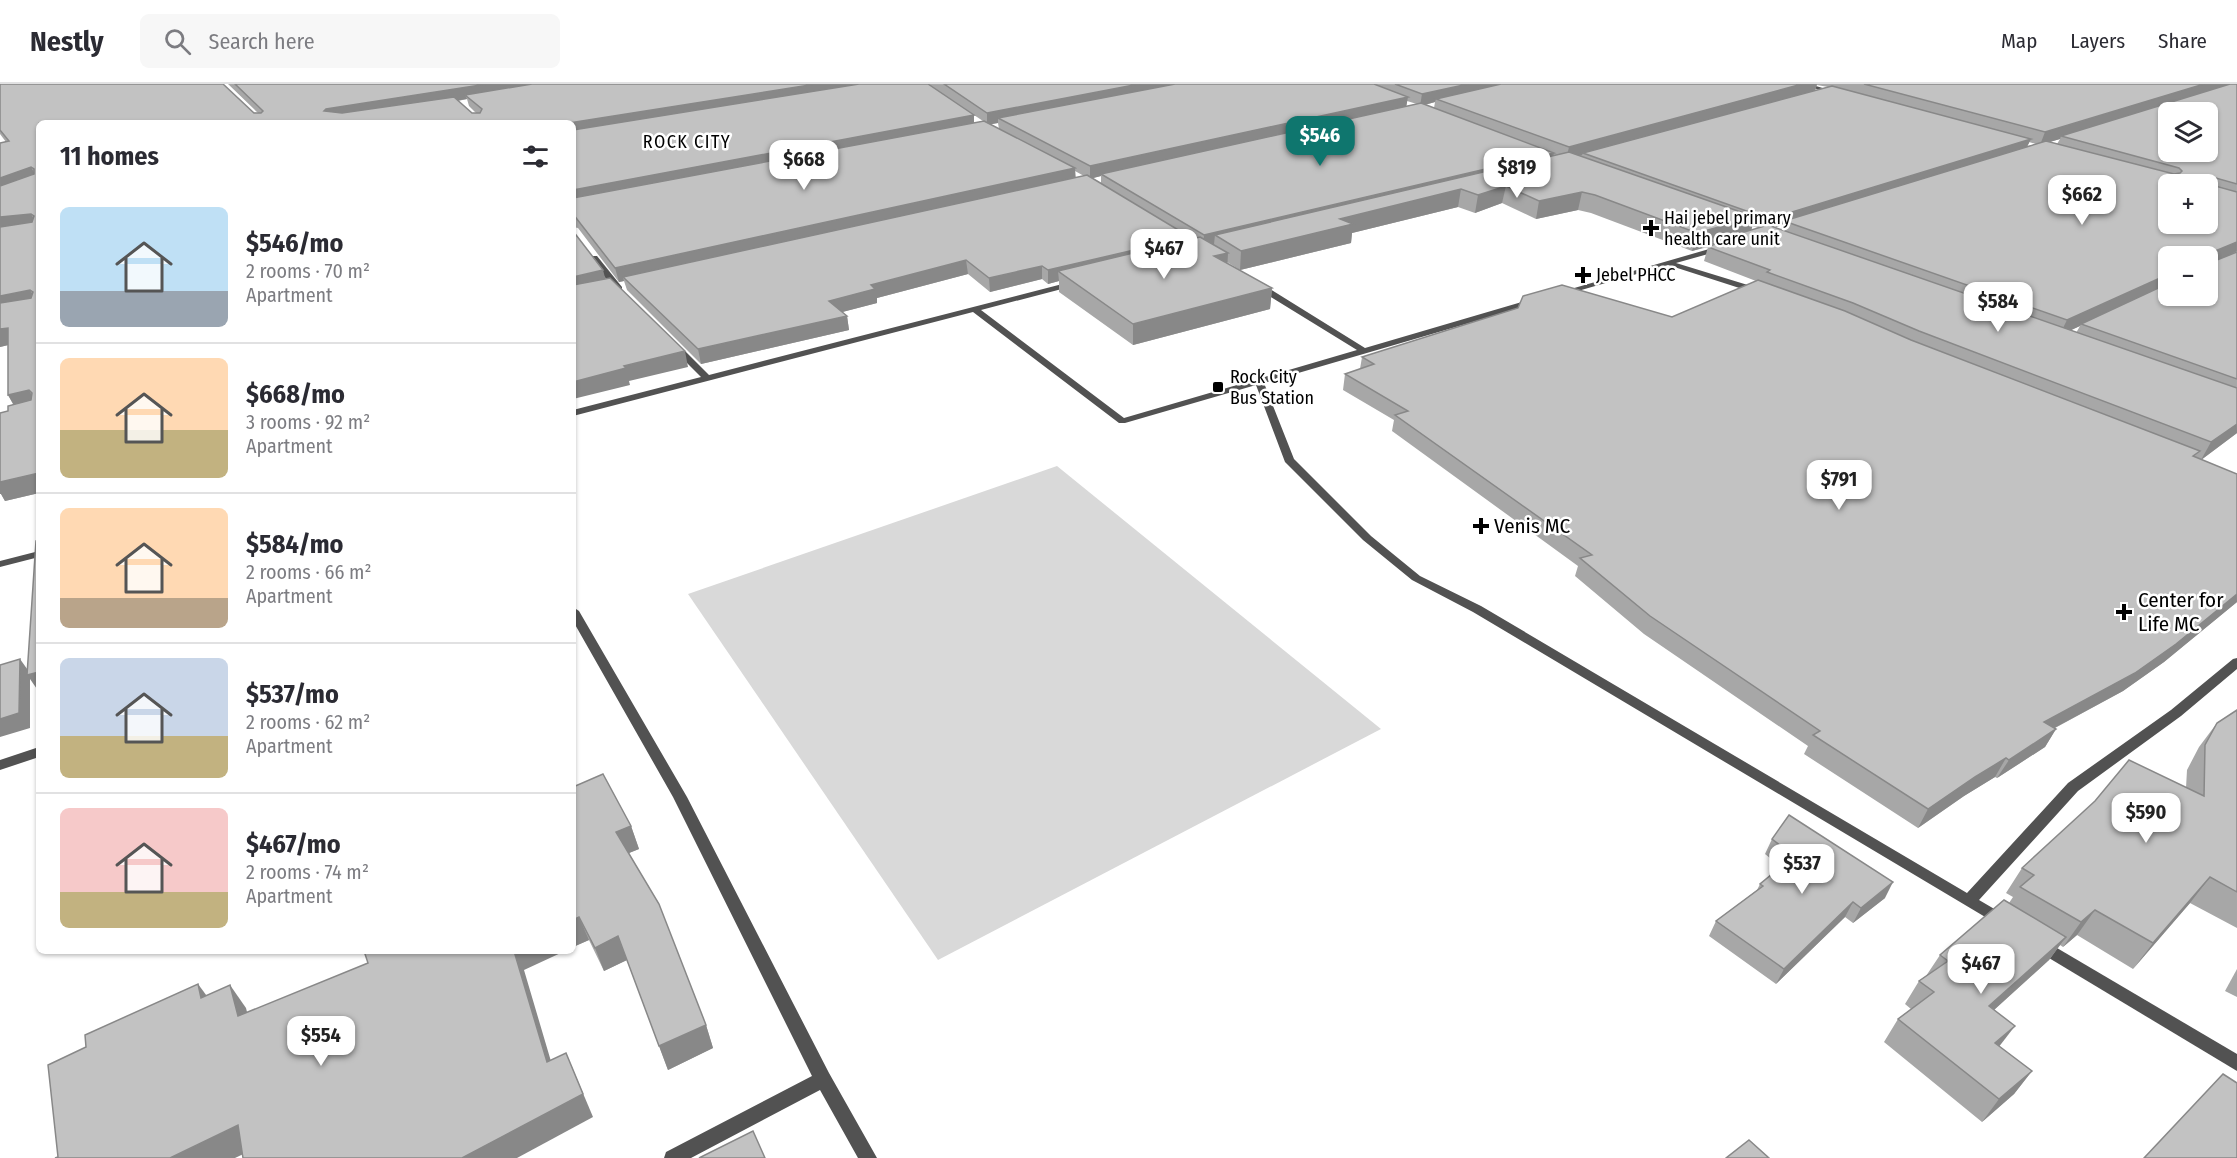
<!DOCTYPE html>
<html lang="en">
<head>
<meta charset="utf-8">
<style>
	body { margin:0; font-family:"Fira Sans Condensed",sans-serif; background:#f7f7f7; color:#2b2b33; height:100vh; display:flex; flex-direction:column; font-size:22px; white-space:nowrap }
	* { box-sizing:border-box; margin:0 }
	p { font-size:20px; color:#7c7c81 }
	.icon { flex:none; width:33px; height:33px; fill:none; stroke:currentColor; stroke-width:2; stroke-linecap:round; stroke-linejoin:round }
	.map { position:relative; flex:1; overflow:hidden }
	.panel { position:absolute; left:36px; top:36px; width:540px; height:834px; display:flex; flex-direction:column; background:#fff; border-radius:9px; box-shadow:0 2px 4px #0004 }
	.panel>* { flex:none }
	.controls { position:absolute; left:2158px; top:18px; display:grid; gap:12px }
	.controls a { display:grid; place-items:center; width:60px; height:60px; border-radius:9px; background:#fff; box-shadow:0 2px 4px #0004; font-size:30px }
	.price { position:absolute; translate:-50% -51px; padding:0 14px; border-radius:12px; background:#fff; color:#222; font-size:20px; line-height:39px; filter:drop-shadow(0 2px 3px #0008) }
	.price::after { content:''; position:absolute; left:50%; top:36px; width:18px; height:14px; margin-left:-9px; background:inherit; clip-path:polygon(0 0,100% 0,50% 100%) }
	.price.on { background:#0f766e; color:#fff }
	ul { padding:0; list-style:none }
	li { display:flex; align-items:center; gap:18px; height:150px; padding:0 24px }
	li+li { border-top:2px solid #e1e1e2 }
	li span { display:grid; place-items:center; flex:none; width:168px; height:120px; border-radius:9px; color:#555 }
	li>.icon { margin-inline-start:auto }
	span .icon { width:72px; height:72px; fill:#fffc; stroke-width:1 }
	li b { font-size:26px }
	h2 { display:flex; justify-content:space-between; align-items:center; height:72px; padding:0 24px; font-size:26px }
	header { display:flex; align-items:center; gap:36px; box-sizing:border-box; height:84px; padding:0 30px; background:#fff; border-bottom:2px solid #e1e1e2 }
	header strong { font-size:28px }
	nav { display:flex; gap:33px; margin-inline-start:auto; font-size:21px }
	.search { width:420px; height:54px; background:#f7f7f7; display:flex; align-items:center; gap:15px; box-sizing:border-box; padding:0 21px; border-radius:9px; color:#7c7c81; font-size:22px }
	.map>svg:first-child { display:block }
	.green { fill:#d9d9d9 }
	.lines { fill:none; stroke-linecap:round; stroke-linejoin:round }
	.minor { fill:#525252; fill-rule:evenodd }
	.wall { fill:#a7a7a7; fill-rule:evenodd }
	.shaded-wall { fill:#888 }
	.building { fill:#c2c2c2; stroke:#888; stroke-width:1.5; fill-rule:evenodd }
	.poi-dot { fill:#000; stroke:#fff; stroke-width:2 }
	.labels { text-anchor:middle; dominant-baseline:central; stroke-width:5; stroke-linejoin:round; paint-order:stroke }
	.far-neighbourhood-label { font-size:18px; letter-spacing:1.5px; fill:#000; stroke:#fff }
	.far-poi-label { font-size:18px; fill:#000; stroke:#fff; text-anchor:start }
	.poi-label { font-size:21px; fill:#000; stroke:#fff; text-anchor:start }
</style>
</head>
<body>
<header>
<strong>Nestly</strong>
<div class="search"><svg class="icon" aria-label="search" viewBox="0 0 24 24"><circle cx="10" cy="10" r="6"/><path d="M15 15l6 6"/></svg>Search here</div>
<nav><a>Map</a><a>Layers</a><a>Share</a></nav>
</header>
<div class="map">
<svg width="2237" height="1074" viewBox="0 0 2237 1074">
	<rect width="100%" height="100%" fill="#fff"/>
	<!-- green -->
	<path class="green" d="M1057 382 1381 645 938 876 688 510Z"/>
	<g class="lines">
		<!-- minor -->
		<g class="minor">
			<path d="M1800 0H1809L1840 9 1837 11Z"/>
			<path d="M1723 161H1726V165L1676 179 1764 206V210H1758L1668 181 1564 211 1557 209Z"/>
			<path d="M591 172H597L622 203V207H616L591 176Z"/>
			<path d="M1074 197H1077V201L981 226 1124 334 1357 266 1256 204V200H1262L1365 264 1532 215H1538V219L1264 299 1294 375 1371 452 1420 492 1481 522 1967 809 2068 699 2171 626 2233 575 2237 574V585L2181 632 2078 707 1979 816 2008 833 2010 837 2008 841 2002 843 1473 528 1412 496 1363 456 1285 378 1256 301 1125 339H1119L973 228 573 332V326L701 293 672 264V260H678L709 291Z"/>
			<path d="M39 467V473L0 483V477Z"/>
			<path d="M573 523 579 527 687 713 829 989 877 1074H858L820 1006 691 1074H664L666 1068 812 992 673 713 573 537Z"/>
			<path d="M39 663V673L0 686V676Z"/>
			<path d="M2040 854 2237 970V987L2034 865 2032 860 2034 855Z"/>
		</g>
	</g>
	<!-- wall -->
	<g class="wall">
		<path d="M0 0 258 29 228 0H2237V349L2201 376 2237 390V518L2164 578 2123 607 2055 644 2056 645 2045 663 1997 694 1995 693 1964 712 1918 744 1804 670 1808 662 1644 550 1575 492 1578 482 1392 347 1394 336 1343 306 1345 290 1360 285 1362 273 1672 233 1756 197 1704 177 1708 163 1692 167 1591 129 1578 126 1536 135 1502 119 1475 129 1458 123 1352 149 1351 159 1240 186 1227 178V180L1272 204 1270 225 1133 261 1059 208V197L1048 200 1042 195 990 208 968 190 877 214V219L842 228 847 232 849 246 701 280 627 206 624 197 619 198 578 144 573 143V39H39V409L5 417 1 410H0V329L8 327 13 320 8 311V261L0 263V59L6 58 0 50ZM1817 1 1828 3 1815 6ZM467 15 469 22 476 29H472L458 17ZM1407 17 1417 20 1406 23ZM1435 18 1434 24 1425 21ZM974 31 983 37 974 39ZM998 39 999 45 990 40ZM2060 55 2057 60 2049 58ZM2029 58 2036 60 2027 62ZM1075 87 1084 92 1075 94ZM1101 92V99L1092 94ZM1782 141 1781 146 1775 144ZM1752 142 1758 144 1751 146ZM2169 172 2208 212H2169ZM2080 242 2076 249 2070 246Z"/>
		<path d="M2237 626V844L2190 819 2133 885 2077 851 2063 863 2060 861 2049 876 1994 926 1999 962 2032 987 2014 1010 1982 1038 1884 958 1898 935 1911 925 1905 920 1919 897 1926 892 1940 871 2009 819 2013 813 2006 809 2022 784 2186 704 2187 686 2199 663 2217 639Z"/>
		<path d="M573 703 631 742 639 765 629 769 706 941 713 964 668 986 627 876 604 887 589 856 573 863Z"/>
		<path d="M1772 755 1885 814 1853 839 1845 833 1776 900 1709 852 1716 837 1757 806 1760 800 1781 783 1765 770Z"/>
		<path d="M2237 885V913L2225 907Z"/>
	</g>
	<!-- shaded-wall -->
	<g class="shaded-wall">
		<path d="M487 0H563L465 11 467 15 331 37 324 27 326 25Z"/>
		<path d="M816 0H889L573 51V39H569Z"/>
		<path d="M1139 0H1198L998 34V39L987 41V29Z"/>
		<path d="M1468 0H1518L1436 15 1435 18 1420 22 1422 10Z"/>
		<path d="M1802 0H1817L1815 7 1583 69 1582 71 1566 76 1569 63Z"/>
		<path d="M2204 0H2236L2061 52 2060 55 2040 61 2045 48Z"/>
		<path d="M1408 13 1406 24 1101 90V92L1090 95V82Z"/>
		<path d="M974 31V43L573 120V106Z"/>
		<path d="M2031 55 2026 65 1784 137 1782 141 1765 147 1769 135Z"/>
		<path d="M1554 69 1551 80 1215 151 1214 160 1203 163 1204 151Z"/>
		<path d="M31 83 38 96 0 110V94Z"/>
		<path d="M1075 84 1076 97 623 193 624 197 619 198 615 184Z"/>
		<path d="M1506 102 1502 119 1475 129 1478 111Z"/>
		<path d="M1461 105 1458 123 1352 149 1351 159 1240 186 1241 167 1340 135Z"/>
		<path d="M1582 108 1578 126 1536 135 1539 117Z"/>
		<path d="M31 130 39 144 0 149V133Z"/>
		<path d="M1755 133 1750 151 1710 158 1709 162 1692 167 1697 149Z"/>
		<path d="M1190 153 1189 166 1058 187 1059 197 1048 200V186Z"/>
		<path d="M2237 158V167L2208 182 2215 167Z"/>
		<path d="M1228 169 1227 189 1214 172Z"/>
		<path d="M966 176 968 190 877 214V219L831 231 829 217 871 201Z"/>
		<path d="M1042 182V195L990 208 989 194Z"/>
		<path d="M603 186 607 201 573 209V193Z"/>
		<path d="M2169 190V201L2081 240 2080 242 2059 252 2067 236Z"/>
		<path d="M1272 204 1270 225 1133 261V240Z"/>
		<path d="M30 206 39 221 0 229V212Z"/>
		<path d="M847 232 849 246 701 280 698 265Z"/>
		<path d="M8 244 17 259 0 263V245Z"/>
		<path d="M685 267 688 283 629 297 630 301 573 315V298L624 282Z"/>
		<path d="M29 306 38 323 18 328 8 311Z"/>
		<path d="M2237 340V349L2201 376 2211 358Z"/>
		<path d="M39 389V409L5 417 1 410H0V398Z"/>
		<path d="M2237 510V518L2164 578 2123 607 2032 656 2044 638Z"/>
		<path d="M20 575 30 589 39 588V608L30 595V644L0 653V635Z"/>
		<path d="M2056 645 2045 663 1997 694 2009 676Z"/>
		<path d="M2006 674 1995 693 1964 712 1918 744 1928 725 1975 693Z"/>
		<path d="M631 742 639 765 624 771 616 748Z"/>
		<path d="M2210 793 2190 819 2133 885 2153 859Z"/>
		<path d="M1893 798 1885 814 1853 839 1861 824Z"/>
		<path d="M1853 818 1845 833 1776 900 1784 885Z"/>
		<path d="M2095 826 2077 851 2063 863 2081 838Z"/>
		<path d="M579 833 589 856 573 863V836Z"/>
		<path d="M618 852 627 876 604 887 595 864Z"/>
		<path d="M2066 853 2049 876 1973 945 1989 922Z"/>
		<path d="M514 867H565L524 886 558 1001 547 978Z"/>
		<path d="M198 900 215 923 201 914Z"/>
		<path d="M230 901 246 924 254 955 238 932Z"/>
		<path d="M706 941 713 964 668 986 659 962Z"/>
		<path d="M2015 942 1998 964 1995 959Z"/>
		<path d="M566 969 593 1033 517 1074H462Z"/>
		<path d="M2032 987 2014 1010 1982 1038 1999 1015Z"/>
		<path d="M238 1041 256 1064 235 1074H170Z"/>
	</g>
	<!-- building -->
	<g class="building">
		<path d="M0 0H223L254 29H261L263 27 235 0H487L326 25 324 27 342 29 454 13 472 29H480L482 25 465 11 532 0H816L569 39H39V389L0 398V329L8 327V322L31 316 32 309 29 306 8 311V244L0 245V219L31 214 33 208 30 206 0 212V143L32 138 34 132 31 130 0 133V102L34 90V85L31 83 0 94V59L9 57 0 46Z"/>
		<path d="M859 0H928L974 31 573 106V46Z"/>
		<path d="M944 0H1139L987 29Z"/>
		<path d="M1175 0H1374L1408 13 1090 82 998 34Z"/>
		<path d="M1395 0H1468L1422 10Z"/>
		<path d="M1501 0H1802L1569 63 1436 15Z"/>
		<path d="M1864 0H2204L2045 48Z"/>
		<path d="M2230 0H2237V100L2216 94 2213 96 2215 102 2237 108V158L2215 167 2214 176H2217L2237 168V295L2081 240 2169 199V212H2208V172H2169V190L2067 236 1784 137 2046 57 2174 90 2180 89 2182 87 2179 84 2061 52ZM2169 28H2208V68H2169ZM2169 100H2208V140H2169Z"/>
		<path d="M1832 2 2031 55 1769 135 1583 69Z"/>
		<path d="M1421 19 1554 69 1204 151 1101 90Z"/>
		<path d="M984 37 1075 84 615 184 573 130V114Z"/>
		<path d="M1569 68 1755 133 1697 149 1595 111 1582 108 1539 117 1506 102 1478 111 1461 105 1340 135 1353 140 1241 167 1215 151Z"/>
		<path d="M1087 91 1190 153 1048 186 1042 182 989 194 966 176 871 201 875 205 829 217 847 232 698 265 623 193Z"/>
		<path d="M1768 141 2237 304V340L2211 358 1919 247 1853 219 1767 188 1770 186 1708 163 1715 160 1710 158Z"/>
		<path d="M573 147 603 186 573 193Z"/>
		<path d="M1200 153 1228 169 1214 172 1272 204 1133 240 1058 187Z"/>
		<path d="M610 194 685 267 624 282 626 284 573 298V201Z"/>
		<path d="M1758 196 1845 227 1911 256 2200 367 2193 372 2237 390V510L2176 560 2135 589 2044 638 2056 645 2009 676 2006 674 1975 693 1928 725 1813 651 1820 647 1650 532 1580 474 1592 471 1395 331 1408 327 1345 290 1374 280 1362 273 1518 224 1523 212 1562 201 1672 233Z"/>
		<path d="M36 457H39V588L27 591Z"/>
		<path d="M20 575 19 629 0 635V581Z"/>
		<path d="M2237 626V808L2210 793 2153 859 2095 826 2081 838 2020 803 2034 791 2022 784 2095 717 2129 676 2204 712 2205 661 2217 639Z"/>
		<path d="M603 690 631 742 616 748 659 820 706 941 659 962 618 852 595 864 579 833 573 836V703Z"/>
		<path d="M1789 731 1893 798 1861 824 1853 818 1784 885 1716 837 1763 802 1760 800 1794 772 1772 755Z"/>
		<path d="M2004 816 2066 853 1989 922 2015 942 1995 959 2032 987 1999 1015 1898 935 1934 908 1919 897 1948 877 1940 871Z"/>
		<path d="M364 867H514L547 978 566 969 583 1010 462 1074H243L238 1041 170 1074H55L58 1073 48 981 86 963 85 951 198 900 201 914 230 901 238 932 368 879Z"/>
		<path d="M2223 990 2237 999V1074H2144Z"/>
		<path d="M753 1047 765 1074H699Z"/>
		<path d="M1749 1056 1769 1074H1726Z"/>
	</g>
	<!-- markers -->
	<g class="poi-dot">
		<path d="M1648 135h6v6h6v6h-6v6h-6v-6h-6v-6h6z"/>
		<path d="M1580 182h6v6h6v6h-6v6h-6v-6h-6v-6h6z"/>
		<rect x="1212" y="297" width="12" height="12" rx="3"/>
		<path d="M1478 433h6v6h6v6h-6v6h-6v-6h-6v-6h6z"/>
		<path d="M2121 519h6v6h6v6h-6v6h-6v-6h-6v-6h6z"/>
	</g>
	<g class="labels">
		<!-- far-neighbourhood labels -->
		<g class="far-neighbourhood-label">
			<text x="687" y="58">ROCK CITY</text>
		</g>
		<!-- far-poi labels -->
		<g class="far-poi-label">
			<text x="1664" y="134">Hai jebel primary<tspan x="1664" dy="21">health care unit</tspan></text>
			<text x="1596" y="191">Jebel PHCC</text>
			<text x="1230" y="293">Rock City<tspan x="1230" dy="21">Bus Station</tspan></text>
		</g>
		<!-- poi labels -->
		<g class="poi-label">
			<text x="1494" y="442">Venis MC</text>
			<text x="2138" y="516">Center for<tspan x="2138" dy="24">Life MC</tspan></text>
		</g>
	</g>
</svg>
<div class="controls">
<a><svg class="icon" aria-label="layers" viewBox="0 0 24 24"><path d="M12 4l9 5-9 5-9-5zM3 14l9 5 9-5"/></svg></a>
<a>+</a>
<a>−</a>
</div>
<b class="price on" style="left:1320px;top:83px">$546</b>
<b class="price" style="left:804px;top:107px">$668</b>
<b class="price" style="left:1517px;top:115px">$819</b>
<b class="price" style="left:2082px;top:142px">$662</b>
<b class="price" style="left:1164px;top:196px">$467</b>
<b class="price" style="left:1998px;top:249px">$584</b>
<b class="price" style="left:1839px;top:427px">$791</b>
<b class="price" style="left:2146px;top:760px">$590</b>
<b class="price" style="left:1802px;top:811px">$537</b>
<b class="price" style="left:1981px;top:911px">$467</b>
<b class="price" style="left:321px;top:983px">$554</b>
<section class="panel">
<h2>11 homes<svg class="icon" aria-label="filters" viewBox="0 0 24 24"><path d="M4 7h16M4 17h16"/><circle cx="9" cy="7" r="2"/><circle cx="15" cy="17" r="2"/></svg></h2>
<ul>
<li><span style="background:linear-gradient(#bfe0f5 70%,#9aa5b1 0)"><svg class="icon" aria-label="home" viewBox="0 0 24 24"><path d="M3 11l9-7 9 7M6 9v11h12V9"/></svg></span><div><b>$546/mo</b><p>2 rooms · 70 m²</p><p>Apartment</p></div></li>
<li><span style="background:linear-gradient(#ffd9b3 60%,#c2b280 0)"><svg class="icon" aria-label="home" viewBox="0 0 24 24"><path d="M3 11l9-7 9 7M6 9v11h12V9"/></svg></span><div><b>$668/mo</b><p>3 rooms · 92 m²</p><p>Apartment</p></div></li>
<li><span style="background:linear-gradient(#ffd9b3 75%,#b9a48a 0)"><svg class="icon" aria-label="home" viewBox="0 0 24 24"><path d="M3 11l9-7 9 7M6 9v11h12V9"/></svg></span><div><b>$584/mo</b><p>2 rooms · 66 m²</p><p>Apartment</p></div></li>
<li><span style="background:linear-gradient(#c9d6e8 65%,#c2b280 0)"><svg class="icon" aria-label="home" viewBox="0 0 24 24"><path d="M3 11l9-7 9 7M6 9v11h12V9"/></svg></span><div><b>$537/mo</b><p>2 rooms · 62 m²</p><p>Apartment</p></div></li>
<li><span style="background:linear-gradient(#f6c9c9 70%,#c2b280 0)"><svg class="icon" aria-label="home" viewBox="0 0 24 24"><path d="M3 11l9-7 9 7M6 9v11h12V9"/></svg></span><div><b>$467/mo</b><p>2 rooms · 74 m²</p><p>Apartment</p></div></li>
</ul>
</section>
</div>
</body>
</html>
